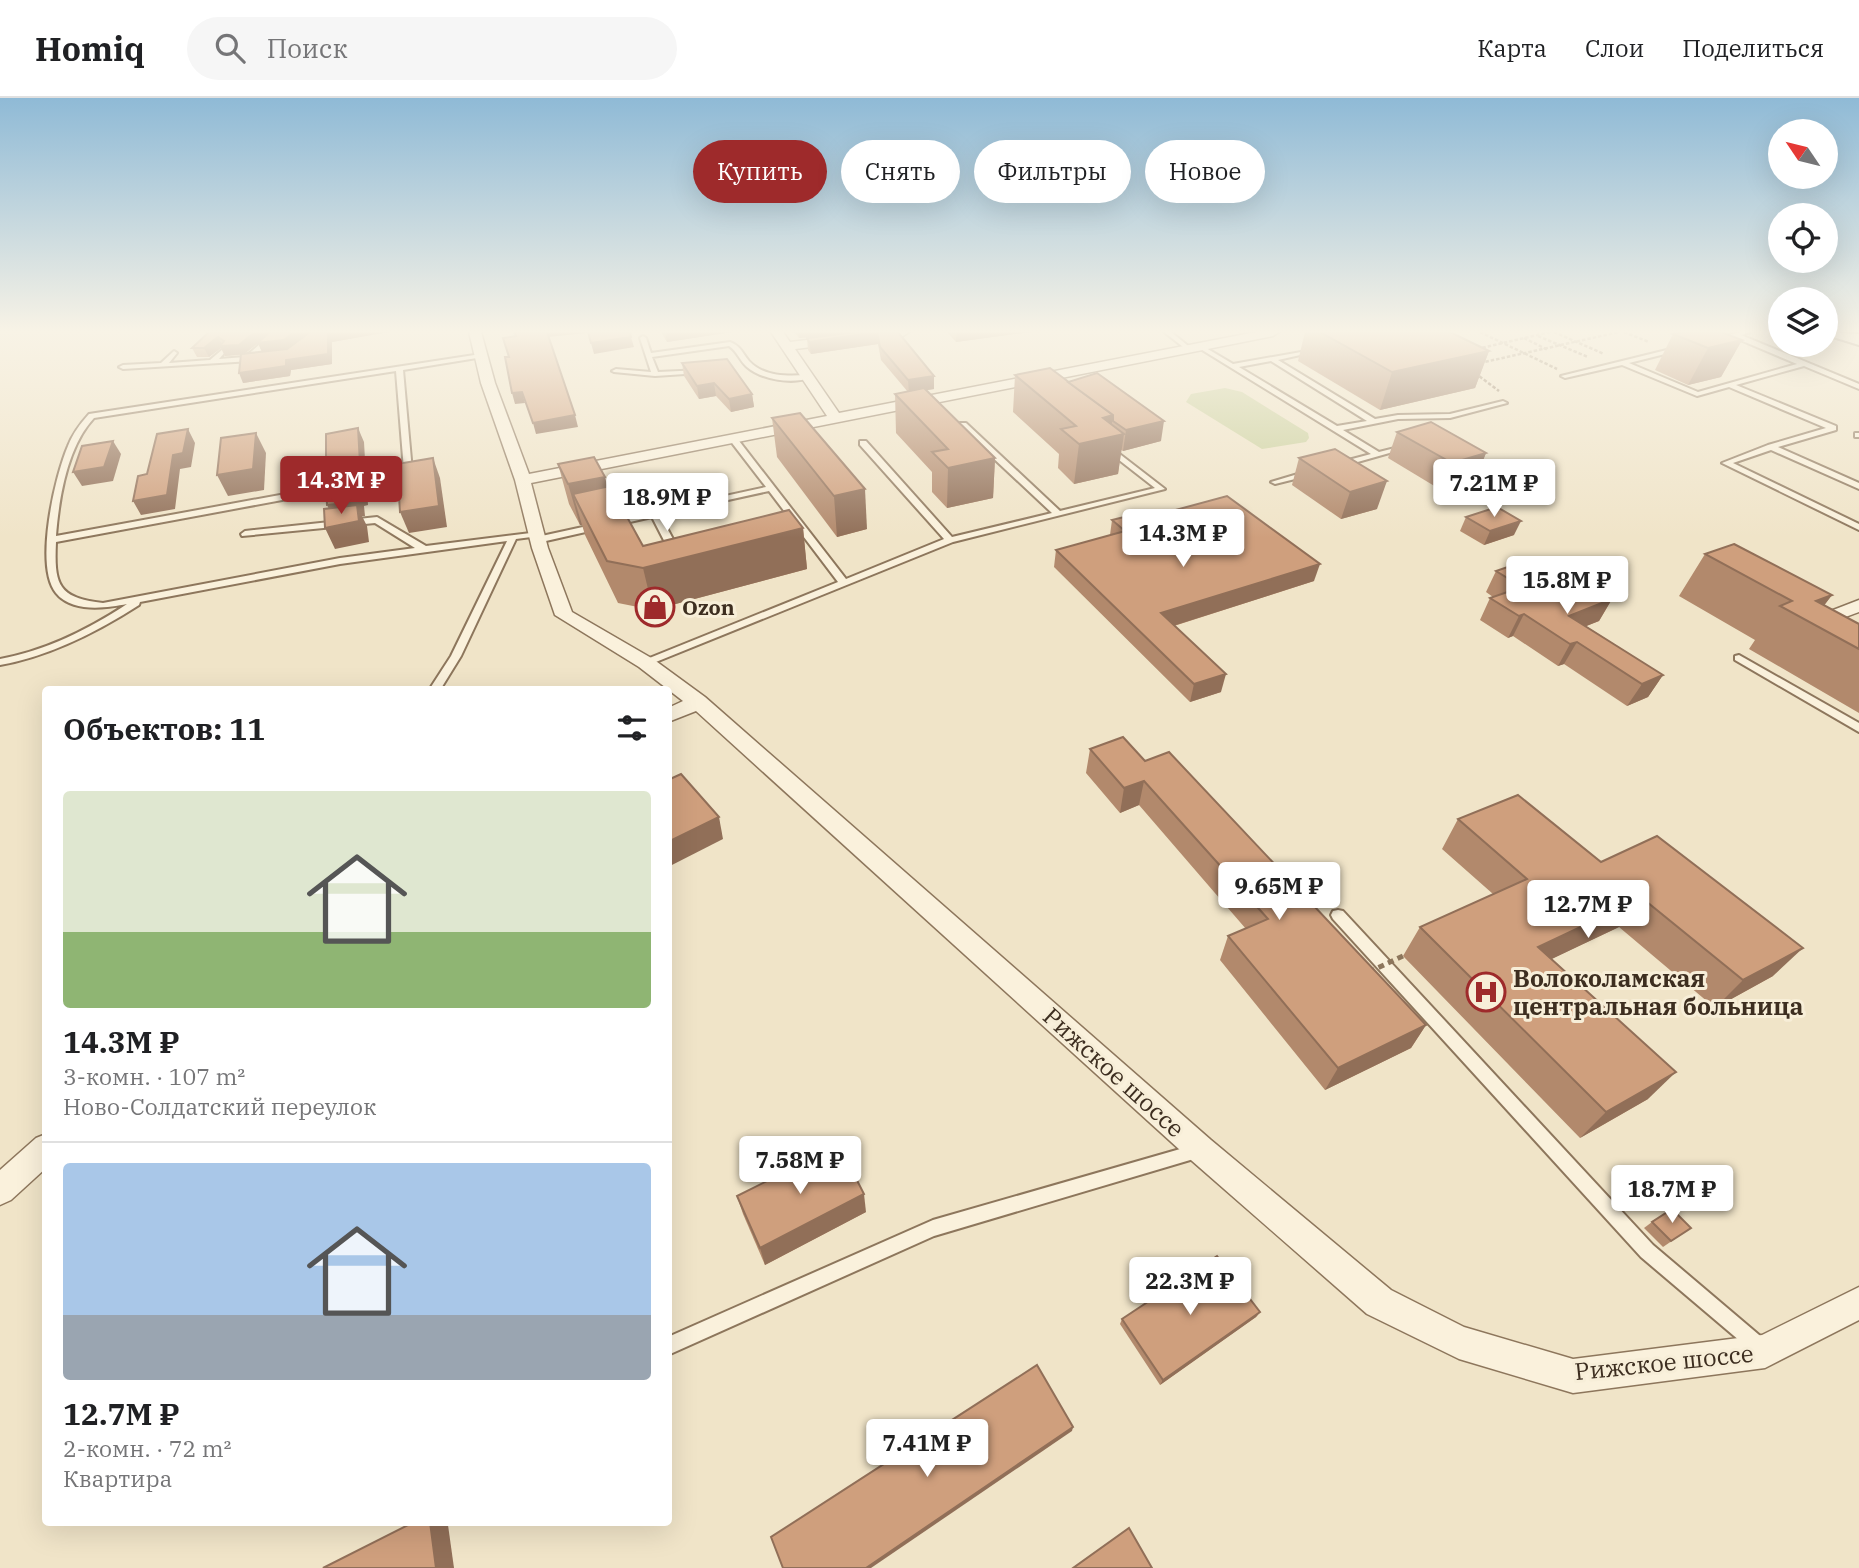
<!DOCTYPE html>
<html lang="ru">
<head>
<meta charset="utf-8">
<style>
	body { margin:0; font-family:"IBM Plex Serif",serif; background:#f6f6f6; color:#202124; height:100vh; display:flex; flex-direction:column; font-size:26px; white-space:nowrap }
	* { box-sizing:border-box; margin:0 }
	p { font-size:23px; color:#757577 }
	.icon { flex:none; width:38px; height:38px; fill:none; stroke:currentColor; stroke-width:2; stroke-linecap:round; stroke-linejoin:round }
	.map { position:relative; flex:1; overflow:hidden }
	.sheet { position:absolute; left:42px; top:588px; width:630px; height:840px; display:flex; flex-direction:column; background:#fff; border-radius:7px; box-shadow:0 7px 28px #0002 }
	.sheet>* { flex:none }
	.hud { position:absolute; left:693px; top:42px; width:665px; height:63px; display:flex; gap:14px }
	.needle { width:46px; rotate:305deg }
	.fabs { position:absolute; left:1768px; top:21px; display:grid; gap:14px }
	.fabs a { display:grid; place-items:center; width:70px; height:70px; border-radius:50%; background:#fff; box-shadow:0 7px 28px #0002; font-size:35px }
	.price { position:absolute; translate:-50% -60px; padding:0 16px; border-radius:7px; background:#fff; color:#222; font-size:23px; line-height:46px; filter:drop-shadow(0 2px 4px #0008) }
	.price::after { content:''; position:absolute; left:50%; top:42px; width:21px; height:16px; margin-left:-10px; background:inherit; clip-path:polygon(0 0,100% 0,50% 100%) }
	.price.selected { background:#9e2a2b; color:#fff }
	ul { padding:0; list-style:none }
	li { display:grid; align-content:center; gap:14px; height:371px; padding:0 21px }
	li+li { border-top:2px solid #e0e0e0 }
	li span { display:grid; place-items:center; height:217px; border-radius:7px; color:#555 }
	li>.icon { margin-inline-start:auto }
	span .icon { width:126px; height:126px; fill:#fffc; stroke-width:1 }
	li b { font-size:30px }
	h2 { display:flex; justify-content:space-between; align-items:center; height:84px; padding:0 21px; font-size:30px }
	.pill { padding:0 24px; border-radius:32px; background:#fff; box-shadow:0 7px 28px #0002; font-size:24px; line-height:63px }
	.pill.selected { background:#9e2a2b; color:#fff }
	header { display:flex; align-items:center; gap:42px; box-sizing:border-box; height:98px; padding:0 35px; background:#fff; border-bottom:2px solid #e0e0e0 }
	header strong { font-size:33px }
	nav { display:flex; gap:38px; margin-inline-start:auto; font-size:24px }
	.search { width:490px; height:63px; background:#f6f6f6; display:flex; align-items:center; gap:18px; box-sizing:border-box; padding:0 24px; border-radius:38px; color:#757577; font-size:26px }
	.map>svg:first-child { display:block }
	.green { fill:#c9cf9b }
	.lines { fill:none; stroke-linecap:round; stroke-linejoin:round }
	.lane-casing { stroke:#8d765c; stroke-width:4 }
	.street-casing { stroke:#8d765c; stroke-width:3 }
	.secondary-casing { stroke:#6f573f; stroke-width:4 }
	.path { stroke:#8d765c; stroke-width:2.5; stroke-dasharray:3.5 2; stroke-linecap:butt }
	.lane { fill:#faf1dc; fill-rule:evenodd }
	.street { fill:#faf1dc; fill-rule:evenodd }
	.secondary { fill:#faf1dc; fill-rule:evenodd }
	.path-bridge { stroke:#8d765c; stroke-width:5; stroke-dasharray:6 4.5; stroke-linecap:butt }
	.wall { fill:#b2896c; fill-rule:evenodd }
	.shaded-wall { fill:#916f58 }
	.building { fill:#cf9f7d; stroke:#916f58; stroke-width:2 }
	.labels { text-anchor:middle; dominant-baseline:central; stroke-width:6; stroke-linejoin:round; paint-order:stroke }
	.far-poi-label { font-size:21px; font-weight:bold; fill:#3d2e20; stroke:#f7eed8; text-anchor:start }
	.poi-label { font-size:24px; font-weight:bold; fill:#3d2e20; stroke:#f7eed8; text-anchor:start }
	.street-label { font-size:24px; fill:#3d2e20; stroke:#f7eed8 }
</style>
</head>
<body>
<header>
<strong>Homiq</strong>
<div class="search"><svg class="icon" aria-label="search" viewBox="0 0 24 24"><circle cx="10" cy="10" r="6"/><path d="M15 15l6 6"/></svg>Поиск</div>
<nav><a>Карта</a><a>Слои</a><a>Поделиться</a></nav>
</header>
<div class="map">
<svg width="1859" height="1470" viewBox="0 0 1859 1470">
	<rect width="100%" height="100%" fill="#f0e4c8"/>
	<!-- green -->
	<path class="green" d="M1225 290 1242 294 1308 335 1309 340 1306 344 1262 351 1186 304 1191 296Z"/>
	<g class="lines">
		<defs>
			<g id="lane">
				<path d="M274 234H281L251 263 123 271 119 269 123 267 161 265 174 253 177 255 169 265 210 262 223 251 226 253 219 261 245 259Z"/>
				<path d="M1164 234H1171L1192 251 1187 252Z"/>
				<path d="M1740 234H1750L1741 237 1859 286V291L1804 268 1736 287 1836 328V332L1778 349 1859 385V391L1771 352 1733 365 1859 426V432L1722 365 1768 347 1826 330 1729 289 1697 298 1622 267 1565 280 1561 278 1679 249 1681 250V252L1629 265 1698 294 1797 266 1733 239 1717 243 1714 241Z"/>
				<path d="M643 238 646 240 651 255 730 244C741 248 742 255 749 263 764 279 787 278 807 277L811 279C794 287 762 282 747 269 740 263 737 253 729 248L652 259 658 274 702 272 704 273 700 275 655 278 614 274 612 273 616 271 651 274 640 240Z"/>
				<path d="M1201 247 1233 266 1318 251V253L1278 262 1375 321 1398 317 1450 316 1503 303 1507 305 1450 320 1398 321 1343 332 1379 354 1403 348 1407 350 1340 369 1336 367 1337 365 1371 356 1199 250 1198 249ZM1271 263 1367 323 1337 328 1239 269Z"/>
				<path d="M481 256 484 258 483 259 403 272 412 373 406 379 56 444C54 487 58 500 103 505L340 460 415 450 375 425 242 438 241 436 245 433 377 419 426 448 539 434V438L516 441 461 558 440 592H429L451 558 507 443 340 466 140 504 139 507C97 534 50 558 0 567V561C45 553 89 531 127 506 106 510 72 515 56 495 34 468 55 378 68 348 73 335 80 326 89 316ZM396 273 404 372 400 375 56 438C59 400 67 349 94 320Z"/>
				<path d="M960 325H966L1060 413 1155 390 1105 351V347H1108L1165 391 953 444 646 568 641 565 642 563 838 484 769 393 660 417 681 456 676 459 671 456 652 419 537 445 533 442 537 439 766 389 729 341 733 339H736L846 481 944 441 860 347V343H866L952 439 1052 415 960 329Z"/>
				<rect x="1855" y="335" width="4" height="4"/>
				<path d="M1308 373 1312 375 1311 377 1275 386 1271 384Z"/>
				<path d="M1739 557 1859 625V634L1735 562V558Z"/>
				<path d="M1338 812 1343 813 1653 1147 1765 1242 1768 1248 1765 1254 1759 1257 1753 1254 1641 1159 1333 821 1331 817 1333 813Z"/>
				<path d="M1201 1045 1207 1047 1209 1052 1207 1057 934 1138 668 1257V1239L933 1122Z"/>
			</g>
			<g id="street">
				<path d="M469 234H481L495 285 529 376 827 318 771 234H783L790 244 874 234H909L903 238 795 251 839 315 1256 234H1279L1273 238 531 385 548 450 572 514 653 561 705 599 1211 1042 1391 1192 1464 1229 1573 1261 1762 1237 1859 1189V1222L1765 1270 1573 1295 1459 1261 1367 1216 1191 1062 696 613 668 624V610L683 603 639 569 555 517 532 450 515 382 481 285Z"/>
				<path d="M1859 502V514L1821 528 1812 523 1815 519Z"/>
				<path d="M46 1036V1070L11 1102 0 1107V1072L36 1040Z"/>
			</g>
			<path id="secondary" d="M1827 234 1859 236V247L1830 238Z"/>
		</defs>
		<!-- lane casing -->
		<use href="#lane" class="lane-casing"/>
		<!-- street casing -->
		<use href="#street" class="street-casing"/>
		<!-- secondary casing -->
		<use href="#secondary" class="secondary-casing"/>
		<!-- path -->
		<g class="path">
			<path d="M1480 234 1557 271"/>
			<path d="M1554 234 1604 256"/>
			<path d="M1624 234 1649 244"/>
			<path d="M1538 238 1588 259"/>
			<path d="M1524 240 1548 252"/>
			<path d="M1477 251 1550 234"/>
			<path d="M1480 265 1619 234"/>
			<path d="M1475 275 1499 293"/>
		</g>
		<!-- lane -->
		<use href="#lane" class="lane"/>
		<!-- street -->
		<use href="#street" class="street"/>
		<!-- secondary -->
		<use href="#secondary" class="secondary"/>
		<!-- path-bridge -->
		<path class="path-bridge" d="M1369 874 1403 858"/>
	</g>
	<!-- wall -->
	<g class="wall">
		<path d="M209 234H388L332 244V266L291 272 290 278 243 285 241 257 225 258 221 250 209 259H197L192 250ZM258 245 262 254 246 255Z"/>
		<path d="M661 234H732L667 244Z"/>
		<path d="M794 234H898L934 291 926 292 995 360 993 400 947 410 932 394V374L896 335 895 296 908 294 881 262 878 246 811 256 808 252 807 240 819 238 799 240Z"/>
		<path d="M947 234H1030L956 244Z"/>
		<path d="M1305 234H1450L1489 253 1475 290 1380 312 1298 263Z"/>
		<path d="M1673 236 1742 242 1721 279 1688 287 1655 272Z"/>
		<path d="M682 265 752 296 754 309 731 314 716 298 699 301 684 278Z"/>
		<path d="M1015 277 1068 284 1161 343 1123 353 1121 352 1118 376 1074 386 1058 370 1059 356 1013 314Z"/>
		<path d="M772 320 867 431 837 439 777 359Z"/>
		<path d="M1397 334 1486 355 1475 382 1441 392 1388 360Z"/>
		<path d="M1299 360 1377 411 1341 421 1292 387Z"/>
		<path d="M558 366 608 389 643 448 803 430 807 471 653 512 618 505 585 437 582 427H580L569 406Z"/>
		<path d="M1466 419 1514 437 1484 447 1460 433Z"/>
		<path d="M1146 420 1314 483 1174 528 1221 594 1190 604 1054 469 1056 452 1110 437 1112 422Z"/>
		<path d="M1705 456 1832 497 1824 507 1859 526V615L1749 551 1755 542 1679 498Z"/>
		<path d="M1496 473 1570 494 1612 501 1599 523 1586 528 1663 577 1648 599 1627 608 1564 566 1558 568 1513 538 1508 540 1480 522 1490 500 1493 499 1486 494Z"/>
		<path d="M1090 651 1145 663 1426 927 1411 950 1325 992 1220 862 1228 838 1246 831 1139 707 1120 715 1086 675Z"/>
		<path d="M1458 721 1601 764 1773 878 1715 910 1619 829 1551 861 1648 1001 1580 1040 1403 858 1420 829 1493 796 1442 751Z"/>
		<path d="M737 1098 866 1114 765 1167 743 1116Z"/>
		<path d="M1652 1124 1691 1130 1663 1149 1644 1130Z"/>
		<path d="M1260 1214 1256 1219 1160 1287 1120 1226 1122 1221Z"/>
	</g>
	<!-- shaded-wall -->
	<g class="shaded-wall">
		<path d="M255 234H310L288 251 262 254 258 245 244 256 225 258 221 250 209 259 204 250 218 239 223 248Z"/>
		<path d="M334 234H388L332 244V266L291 272 290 278 243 285 239 275 286 262 328 235Z"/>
		<path d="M547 234H587V235L548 239Z"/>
		<path d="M675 234H732L667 244 666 235Z"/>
		<path d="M798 234H863L799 240Z"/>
		<path d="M877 234 878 246 811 256 809 244Z"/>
		<path d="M957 234H1030L956 244Z"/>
		<path d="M631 239 634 249 594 256 591 245Z"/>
		<path d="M1742 242 1721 279 1688 287 1708 250Z"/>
		<path d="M1489 253 1475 290 1380 312 1392 274Z"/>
		<path d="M934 278V291L909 295 908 282Z"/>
		<path d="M714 285 716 298 699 301 697 288Z"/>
		<path d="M522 294 525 305 515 306 512 295Z"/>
		<path d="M752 296 754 309 731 314 729 301Z"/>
		<path d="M575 317 578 329 536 336 533 325Z"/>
		<path d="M1113 317 1110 339 1124 336 1118 376 1074 386 1079 346 1103 320Z"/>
		<path d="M1164 323 1161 343 1123 353 1126 332Z"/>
		<path d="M358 330 364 344 366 379H363L367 389 368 407 364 408 365 418H362L367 428 369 444 335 451 325 430 334 421 327 407 332 385 326 371Z"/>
		<path d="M188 331 195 345 191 369 180 371 175 411 141 417 133 403Z"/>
		<path d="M256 335 266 355 264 392 228 398 217 377Z"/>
		<path d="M113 343 121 356 113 383 82 388 73 374Z"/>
		<path d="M1486 355 1475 382 1441 392 1452 365Z"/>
		<path d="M433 360 440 380 447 429 409 435 400 414Z"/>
		<path d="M995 360 993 400 947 410 948 370Z"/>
		<path d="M605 379 615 419 573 396 582 427H580L568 386Z"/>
		<path d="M1387 383 1377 411 1341 421 1350 394Z"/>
		<path d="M865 391 867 431 837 439 834 398Z"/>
		<path d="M1521 423 1514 437 1484 447 1490 433Z"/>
		<path d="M803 430 807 471 653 512 643 470Z"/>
		<path d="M1320 466 1314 483 1157 533 1161 515Z"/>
		<path d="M1832 497 1811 525 1816 503Z"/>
		<path d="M1612 501 1599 523 1559 539 1569 518Z"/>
		<path d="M1524 516 1513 538 1508 540 1519 518Z"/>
		<path d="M1577 544 1564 566 1558 568 1570 546Z"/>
		<path d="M1226 576 1221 594 1190 604 1194 586Z"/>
		<path d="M1663 577 1648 599 1627 608 1642 586Z"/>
		<path d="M1144 683 1139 707 1120 715 1124 690Z"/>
		<path d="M719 719 723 741 668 769V744Z"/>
		<path d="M1642 800 1619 829 1518 877 1538 849Z"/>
		<path d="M1803 850 1773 878 1715 910 1743 882Z"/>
		<path d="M1426 927 1411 950 1325 992 1338 970Z"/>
		<path d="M1676 974 1648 1001 1580 1040 1606 1014Z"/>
		<path d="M864 1096 866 1114 765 1167 760 1150Z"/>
		<path d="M1260 1214 1256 1219 1160 1287 1163 1282Z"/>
		<path d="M1073 1329 1072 1333 871 1470H866Z"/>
		<path d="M430 1424H443L448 1427 454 1470H436Z"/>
	</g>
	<!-- building -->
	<g class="building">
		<path d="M209 234H255L239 247 220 248 224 243 218 239 204 250H192Z"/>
		<path d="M270 234H294L284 242 257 245Z"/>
		<path d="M310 234H334L328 235V256L286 262V268L239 275 241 256 287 251Z"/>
		<path d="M514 234H547L575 317 533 325 522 294 512 295 505 259H509L503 240 516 238Z"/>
		<path d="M588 234H630L631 239 591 245Z"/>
		<path d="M857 234H898L934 278 908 282 880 249 877 234 809 244 807 240Z"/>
		<path d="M1320 234H1450L1489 253 1392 274Z"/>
		<path d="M1683 234H1721L1742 242 1708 250 1673 236Z"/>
		<path d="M727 261 752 296 729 301 714 285 697 288 682 265Z"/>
		<path d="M1050 270 1113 317 1103 320 1124 336 1079 346 1061 331 1076 328 1015 277Z"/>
		<path d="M1097 275 1164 323 1126 332 1113 323V317L1068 284Z"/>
		<path d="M924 290 995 360 948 370 932 354 948 351 895 296Z"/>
		<path d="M800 315 865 391 834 398 772 320Z"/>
		<path d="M1431 324 1486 355 1452 365 1397 334Z"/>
		<path d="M358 330 360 365 326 371V336Z"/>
		<path d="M188 331 183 355 173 357 167 397 133 403 138 378 147 376 157 336Z"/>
		<path d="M256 335 253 371 217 377 221 340Z"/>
		<path d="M113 343 104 369 73 374 82 348Z"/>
		<path d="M1335 351 1387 383 1350 394 1299 360Z"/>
		<path d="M594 359 605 379 568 386 558 366Z"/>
		<path d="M433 360 439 408 400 414 397 366Z"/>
		<path d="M361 375 362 394H358L359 404 327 407 326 381Z"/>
		<path d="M610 388 643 448 789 412 803 430 643 470 607 463 573 396Z"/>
		<path d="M1227 398 1320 466 1161 515 1226 576 1194 586 1056 452 1125 433 1112 422 1140 415 1146 420Z"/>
		<path d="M357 407 359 423 325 430 324 411Z"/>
		<path d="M1497 409 1521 423 1490 433 1466 419Z"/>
		<path d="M1734 446 1832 497 1816 503 1859 526V551L1780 508 1792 503 1705 456Z"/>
		<path d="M1522 464 1570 494 1588 487 1612 501 1569 518 1663 577 1642 586 1577 544 1570 546 1524 516 1519 518 1490 500 1522 489 1496 473Z"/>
		<path d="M1123 639 1145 663 1169 654 1426 927 1338 970 1228 838 1268 821 1144 683 1124 690 1090 651Z"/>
		<path d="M681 676 719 719 668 744V682Z"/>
		<path d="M1518 697 1601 764 1657 738 1803 850 1743 882 1642 800 1538 849 1676 974 1606 1014 1420 829 1527 781 1458 721Z"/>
		<path d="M839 1047 864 1096 760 1150 737 1098Z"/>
		<path d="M1672 1111 1691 1130 1671 1143 1652 1124Z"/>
		<path d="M1217 1158 1260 1214 1163 1282 1122 1221Z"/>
		<path d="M1037 1267 1073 1329 866 1470H783L771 1439Z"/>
		<path d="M414 1424H430L436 1470H323Z"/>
		<path d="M1129 1430 1152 1470H1073Z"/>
	</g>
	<!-- sky -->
	<linearGradient id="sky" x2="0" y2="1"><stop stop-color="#8fbad6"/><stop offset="0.53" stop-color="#f8f3e6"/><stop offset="1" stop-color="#f8f3e6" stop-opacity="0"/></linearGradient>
	<rect width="1859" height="440" fill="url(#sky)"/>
	<!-- icons -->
	<defs>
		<symbol id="shop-ring" viewBox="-11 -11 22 22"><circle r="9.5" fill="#f7eed8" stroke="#9e2a2b" stroke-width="1.5"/><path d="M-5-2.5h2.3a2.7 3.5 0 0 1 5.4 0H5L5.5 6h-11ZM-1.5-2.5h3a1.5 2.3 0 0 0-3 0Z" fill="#9e2a2b"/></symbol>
		<symbol id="hospital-ring" viewBox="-11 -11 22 22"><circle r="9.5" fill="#f7eed8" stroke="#9e2a2b" stroke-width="1.5"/><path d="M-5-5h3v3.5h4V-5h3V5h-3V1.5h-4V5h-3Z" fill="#9e2a2b"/></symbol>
	</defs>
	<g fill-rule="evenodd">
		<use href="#shop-ring" x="633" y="487" width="44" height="44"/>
		<use href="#hospital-ring" x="1464" y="872" width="44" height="44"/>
	</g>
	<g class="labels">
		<!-- far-poi labels -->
		<g class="far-poi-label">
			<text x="682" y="509">Ozon</text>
		</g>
		<!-- poi labels -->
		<g class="poi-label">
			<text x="1513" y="880">Волоколамская<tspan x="1513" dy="28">центральная больница</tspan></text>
		</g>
		<!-- street labels -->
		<g class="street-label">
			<text transform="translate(1114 974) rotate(42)">Рижское шоссе</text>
			<text transform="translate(1664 1264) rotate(-6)">Рижское шоссе</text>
		</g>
	</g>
</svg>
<div class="fabs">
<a><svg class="needle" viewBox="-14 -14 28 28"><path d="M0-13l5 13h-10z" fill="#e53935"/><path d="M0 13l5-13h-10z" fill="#757577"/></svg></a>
<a><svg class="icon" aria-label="locate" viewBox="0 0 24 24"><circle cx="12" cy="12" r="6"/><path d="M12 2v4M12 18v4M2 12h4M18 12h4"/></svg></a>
<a><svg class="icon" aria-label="layers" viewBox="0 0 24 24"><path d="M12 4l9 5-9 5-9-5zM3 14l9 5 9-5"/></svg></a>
</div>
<b class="price selected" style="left:341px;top:418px">14.3M ₽</b>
<b class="price" style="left:1494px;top:421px">7.21M ₽</b>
<b class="price" style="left:667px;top:435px">18.9M ₽</b>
<b class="price" style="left:1183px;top:471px">14.3M ₽</b>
<b class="price" style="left:1567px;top:518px">15.8M ₽</b>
<b class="price" style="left:1279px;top:824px">9.65M ₽</b>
<b class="price" style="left:1588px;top:842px">12.7M ₽</b>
<b class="price" style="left:800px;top:1098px">7.58M ₽</b>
<b class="price" style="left:1672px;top:1127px">18.7M ₽</b>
<b class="price" style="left:1190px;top:1219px">22.3M ₽</b>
<b class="price" style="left:927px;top:1381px">7.41M ₽</b>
<div class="hud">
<a class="pill selected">Купить</a>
<a class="pill">Снять</a>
<a class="pill">Фильтры</a>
<a class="pill">Новое</a>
</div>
<section class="sheet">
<h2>Объектов: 11<svg class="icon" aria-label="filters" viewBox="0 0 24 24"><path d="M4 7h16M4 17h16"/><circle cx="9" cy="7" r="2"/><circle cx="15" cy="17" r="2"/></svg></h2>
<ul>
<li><span style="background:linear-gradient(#dfe7d0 65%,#8fb573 0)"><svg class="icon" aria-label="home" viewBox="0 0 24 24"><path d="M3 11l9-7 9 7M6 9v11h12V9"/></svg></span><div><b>14.3M ₽</b><p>3-комн. · 107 m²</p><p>Ново-Солдатский переулок</p></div></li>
<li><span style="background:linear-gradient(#a9c7e8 70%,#9aa5b1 0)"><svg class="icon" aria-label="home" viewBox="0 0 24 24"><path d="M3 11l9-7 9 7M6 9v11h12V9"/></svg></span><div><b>12.7M ₽</b><p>2-комн. · 72 m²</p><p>Квартира</p></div></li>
</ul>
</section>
</div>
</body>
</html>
